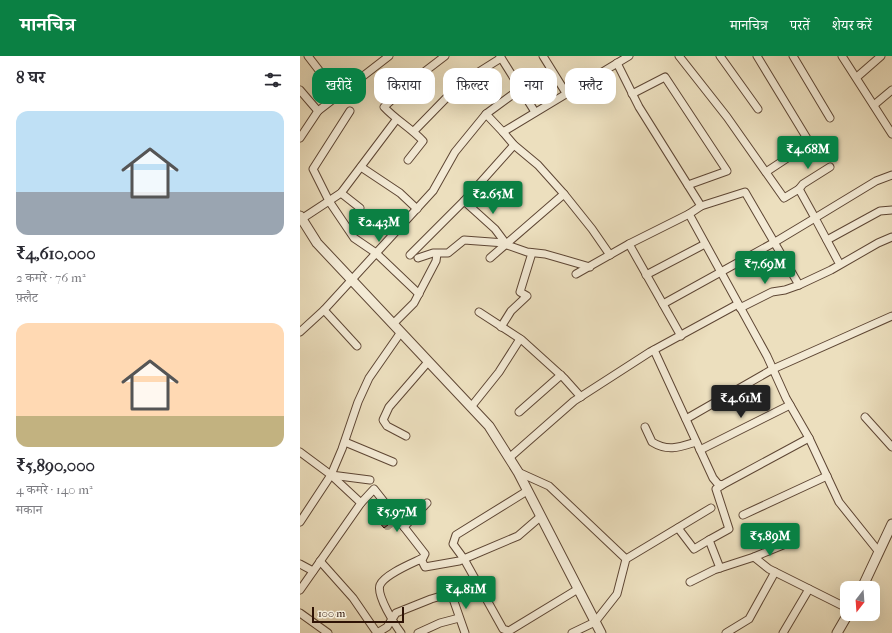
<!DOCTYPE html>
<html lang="hi">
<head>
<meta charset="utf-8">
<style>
	body { margin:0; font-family:"IM FELL French Canon","Noto Serif Devanagari",serif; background:#f2f2f3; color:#2b2b33; height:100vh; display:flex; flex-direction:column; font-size:15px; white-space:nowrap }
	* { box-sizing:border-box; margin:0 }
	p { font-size:13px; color:#7c7c81 }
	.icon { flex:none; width:22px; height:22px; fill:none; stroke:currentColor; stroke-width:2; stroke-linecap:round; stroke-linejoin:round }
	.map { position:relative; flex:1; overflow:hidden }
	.details { display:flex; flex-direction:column; background:#fff; width:300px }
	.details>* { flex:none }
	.top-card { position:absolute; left:12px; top:12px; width:380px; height:36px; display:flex; gap:8px }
	.needle { width:26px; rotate:197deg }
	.buttons { position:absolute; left:540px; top:525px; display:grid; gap:8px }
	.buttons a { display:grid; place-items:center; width:40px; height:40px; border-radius:8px; background:#fff; box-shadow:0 4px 16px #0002; font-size:20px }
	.scale { position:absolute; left:12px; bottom:10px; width:92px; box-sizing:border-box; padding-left:4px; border:2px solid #2f1306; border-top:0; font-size:11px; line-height:14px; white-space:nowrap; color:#2f1306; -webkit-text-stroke:3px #f3ead5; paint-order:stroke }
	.price { position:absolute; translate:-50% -34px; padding:0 9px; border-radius:4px; background:#0b8043; color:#fff; font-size:13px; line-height:26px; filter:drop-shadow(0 1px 2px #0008) }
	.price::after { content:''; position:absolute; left:50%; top:24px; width:12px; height:9px; margin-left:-6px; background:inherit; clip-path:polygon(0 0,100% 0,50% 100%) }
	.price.selected { background:#222; color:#fff }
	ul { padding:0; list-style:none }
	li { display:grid; align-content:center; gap:8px; height:212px; padding:0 16px }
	li span { display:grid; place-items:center; height:124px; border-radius:12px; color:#555 }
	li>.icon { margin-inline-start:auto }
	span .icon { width:72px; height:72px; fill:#fffc; stroke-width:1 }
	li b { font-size:17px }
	h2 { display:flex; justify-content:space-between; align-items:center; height:48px; padding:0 16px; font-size:17px }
	.pill { padding:0 14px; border-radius:12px; background:#fff; box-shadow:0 4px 16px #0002; font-size:14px; line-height:36px }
	.pill.selected { background:#0b8043; color:#fff }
	header { display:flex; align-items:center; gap:24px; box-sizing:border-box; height:56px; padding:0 20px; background:#0b8043; color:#fff }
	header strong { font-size:19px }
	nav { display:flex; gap:22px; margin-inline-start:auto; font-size:14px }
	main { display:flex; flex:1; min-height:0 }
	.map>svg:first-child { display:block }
	.building { fill:#917d66; stroke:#2f1306; filter:url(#shadow) }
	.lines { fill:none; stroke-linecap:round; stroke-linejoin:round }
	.minor-casing { stroke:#5e4634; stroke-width:9 }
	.tertiary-casing { stroke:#5e4634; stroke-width:11 }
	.minor { stroke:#f3ead5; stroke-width:7 }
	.tertiary { stroke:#f3ead5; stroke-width:9 }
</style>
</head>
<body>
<header>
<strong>मानचित्र</strong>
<nav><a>मानचित्र</a><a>परतें</a><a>शेयर करें</a></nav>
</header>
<main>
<section class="details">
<h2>8 घर<svg class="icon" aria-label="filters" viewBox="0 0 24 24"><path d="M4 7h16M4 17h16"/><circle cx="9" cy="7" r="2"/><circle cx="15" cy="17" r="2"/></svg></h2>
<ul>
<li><span style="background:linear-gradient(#bfe0f5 65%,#9aa5b1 0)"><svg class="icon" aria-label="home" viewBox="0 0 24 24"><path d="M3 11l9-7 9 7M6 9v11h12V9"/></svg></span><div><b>₹4,610,000</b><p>2 कमरे · 76 m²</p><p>फ़्लैट</p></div></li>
<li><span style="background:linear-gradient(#ffd9b3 75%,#c2b280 0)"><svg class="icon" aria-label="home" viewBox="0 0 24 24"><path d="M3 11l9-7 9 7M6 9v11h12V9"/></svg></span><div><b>₹5,890,000</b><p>4 कमरे · 140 m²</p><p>मकान</p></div></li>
</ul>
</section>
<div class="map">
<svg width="592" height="577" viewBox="0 0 592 577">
	<defs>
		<filter id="shadow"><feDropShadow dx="3" dy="3" stdDeviation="0" flood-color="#0004"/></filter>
	</defs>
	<rect width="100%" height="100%" fill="#ecdfbe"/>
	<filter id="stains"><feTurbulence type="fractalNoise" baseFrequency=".005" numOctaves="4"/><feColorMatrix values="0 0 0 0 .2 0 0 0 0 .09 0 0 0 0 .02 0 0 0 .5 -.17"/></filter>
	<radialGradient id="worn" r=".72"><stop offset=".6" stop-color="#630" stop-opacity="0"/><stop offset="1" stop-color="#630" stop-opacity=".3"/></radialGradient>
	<!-- building -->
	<path class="building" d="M86 457 93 465 84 472 78 465Z"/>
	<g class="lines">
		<defs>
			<g id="minor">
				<path d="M8 0 38 39"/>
				<path d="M200 0 235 56"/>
				<path d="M243 0 266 37"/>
				<path d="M420 0 458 53"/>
				<path d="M457 0 508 84 507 89 466 116"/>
				<path d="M493 0 530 62"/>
				<path d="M542 0 592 78"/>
				<path d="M317 7 339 51 401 150 389 158 467 300 486 342 509 382 539 446 579 496"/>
				<path d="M557 21 581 0"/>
				<path d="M0 34 18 55"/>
				<path d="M332 38 365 21 427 115 388 129"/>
				<path d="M574 49 592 34"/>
				<path d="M50 55 13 113 29 145 54 182 76 197 119 238"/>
				<path d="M186 58 220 33"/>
				<path d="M114 75 155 33 174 19 201 2"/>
				<path d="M203 76 214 89 238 109 264 138 292 173 310 199"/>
				<path d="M0 82 18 55 89 0"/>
				<path d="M108 104 123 85C111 72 96 64 84 51L115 23 145 0"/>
				<path d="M61 111 100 137 117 153"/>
				<path d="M499 133 503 128 530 111"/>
				<path d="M41 137 60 152"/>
				<path d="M164 145 195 173 207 189 227 196 245 198 290 211"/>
				<path d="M401 150 445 136 499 229"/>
				<path d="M0 164 41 137 96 64"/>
				<path d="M527 184 580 155 592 154"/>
				<path d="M329 188 381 280"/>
				<path d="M110 199 164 145 214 89"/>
				<path d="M118 202 133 197H148L164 184 205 187"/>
				<path d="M190 202 264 138"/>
				<path d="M538 205 515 162 576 125 592 119"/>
				<path d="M276 218 329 188 389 158"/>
				<path d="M346 219 405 188"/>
				<path d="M363 248 475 186 515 162 499 133 484 142 427 61 379 0"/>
				<path d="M440 252 472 236 485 234 499 229 531 214 578 187 592 181"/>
				<path d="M24 254 57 290"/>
				<path d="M179 256 222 284 264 322 281 341"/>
				<path d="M93 268 114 247 136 205 137 198"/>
				<path d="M201 271 211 255 227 240 220 236 232 197"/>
				<path d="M0 276 24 254 133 135 155 96 186 58 203 76 329 0"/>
				<path d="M354 294 413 422 418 428 422 429 509 382"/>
				<path d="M171 351 199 316 220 283"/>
				<path d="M219 356 261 319"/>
				<path d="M565 361 592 391"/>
				<path d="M386 363 473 313 592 260"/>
				<path d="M345 371 352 386C368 396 380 391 396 386"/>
				<path d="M106 380 87 370 83 364 89 351 128 306"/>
				<path d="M45 386 93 406"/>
				<path d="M400 394 490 349"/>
				<path d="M0 396 31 419 61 447 0 534"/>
				<path d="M209 402 274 345 350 296 438 248"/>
				<path d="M218 416 249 430 326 503"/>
				<path d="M31 419 70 424"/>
				<path d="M227 435 156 479 153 488 164 503 203 573 209 575 278 533"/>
				<path d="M61 447 74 433 104 471 127 447"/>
				<path d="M443 459 527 420"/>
				<path d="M0 466 31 419 42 393 58 346 69 322 101 276"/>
				<path d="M378 472 394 493 409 484"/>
				<path d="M454 501 483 489"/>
				<path d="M121 503 125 511 159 505 218 480 240 461"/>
				<path d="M20 505 53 542 77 577 87 571 96 557 131 543 178 529"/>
				<path d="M0 508 13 515"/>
				<path d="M420 512 409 484 429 473 416 433 422 429"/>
				<path d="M390 526 414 514 454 501 469 513 547 552"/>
				<path d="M151 537 165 577"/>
				<path d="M0 557 28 577"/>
				<path d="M101 577C95 569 76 539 80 529 85 518 113 507 123 502L125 498 104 471"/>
				<path d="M118 577 140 567 159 562"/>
				<path d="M272 577 295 566 317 538 326 503 411 452"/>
				<path d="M426 577 449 563 475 516"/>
				<path d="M483 577 509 533"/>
			</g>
			<g id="tertiary">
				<path d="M0 160 17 187 189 370 218 416 301 577"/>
				<path d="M562 532 592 468"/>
				<path d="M537 577 548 558"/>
			</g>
		</defs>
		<!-- minor casing -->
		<use href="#minor" class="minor-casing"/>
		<!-- tertiary casing -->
		<use href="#tertiary" class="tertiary-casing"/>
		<!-- minor -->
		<use href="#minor" class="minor"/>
		<!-- tertiary -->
		<use href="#tertiary" class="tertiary"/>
	</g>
	<rect width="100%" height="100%" filter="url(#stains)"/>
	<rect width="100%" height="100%" fill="url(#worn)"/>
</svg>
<div class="buttons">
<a><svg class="needle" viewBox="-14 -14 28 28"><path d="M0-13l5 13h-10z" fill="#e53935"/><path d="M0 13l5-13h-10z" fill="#7c7c81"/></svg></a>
</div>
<div class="scale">100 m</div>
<b class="price" style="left:508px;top:114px">₹4.68M</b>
<b class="price" style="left:193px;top:159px">₹2.65M</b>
<b class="price" style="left:79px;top:187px">₹2.43M</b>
<b class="price" style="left:465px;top:229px">₹7.69M</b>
<b class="price selected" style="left:441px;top:363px">₹4.61M</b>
<b class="price" style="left:97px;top:477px">₹5.97M</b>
<b class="price" style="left:470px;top:501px">₹5.89M</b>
<b class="price" style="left:166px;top:554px">₹4.81M</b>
<div class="top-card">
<a class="pill selected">खरीदें</a>
<a class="pill">किराया</a>
<a class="pill">फ़िल्टर</a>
<a class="pill">नया</a>
<a class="pill">फ़्लैट</a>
</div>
</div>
</main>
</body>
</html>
